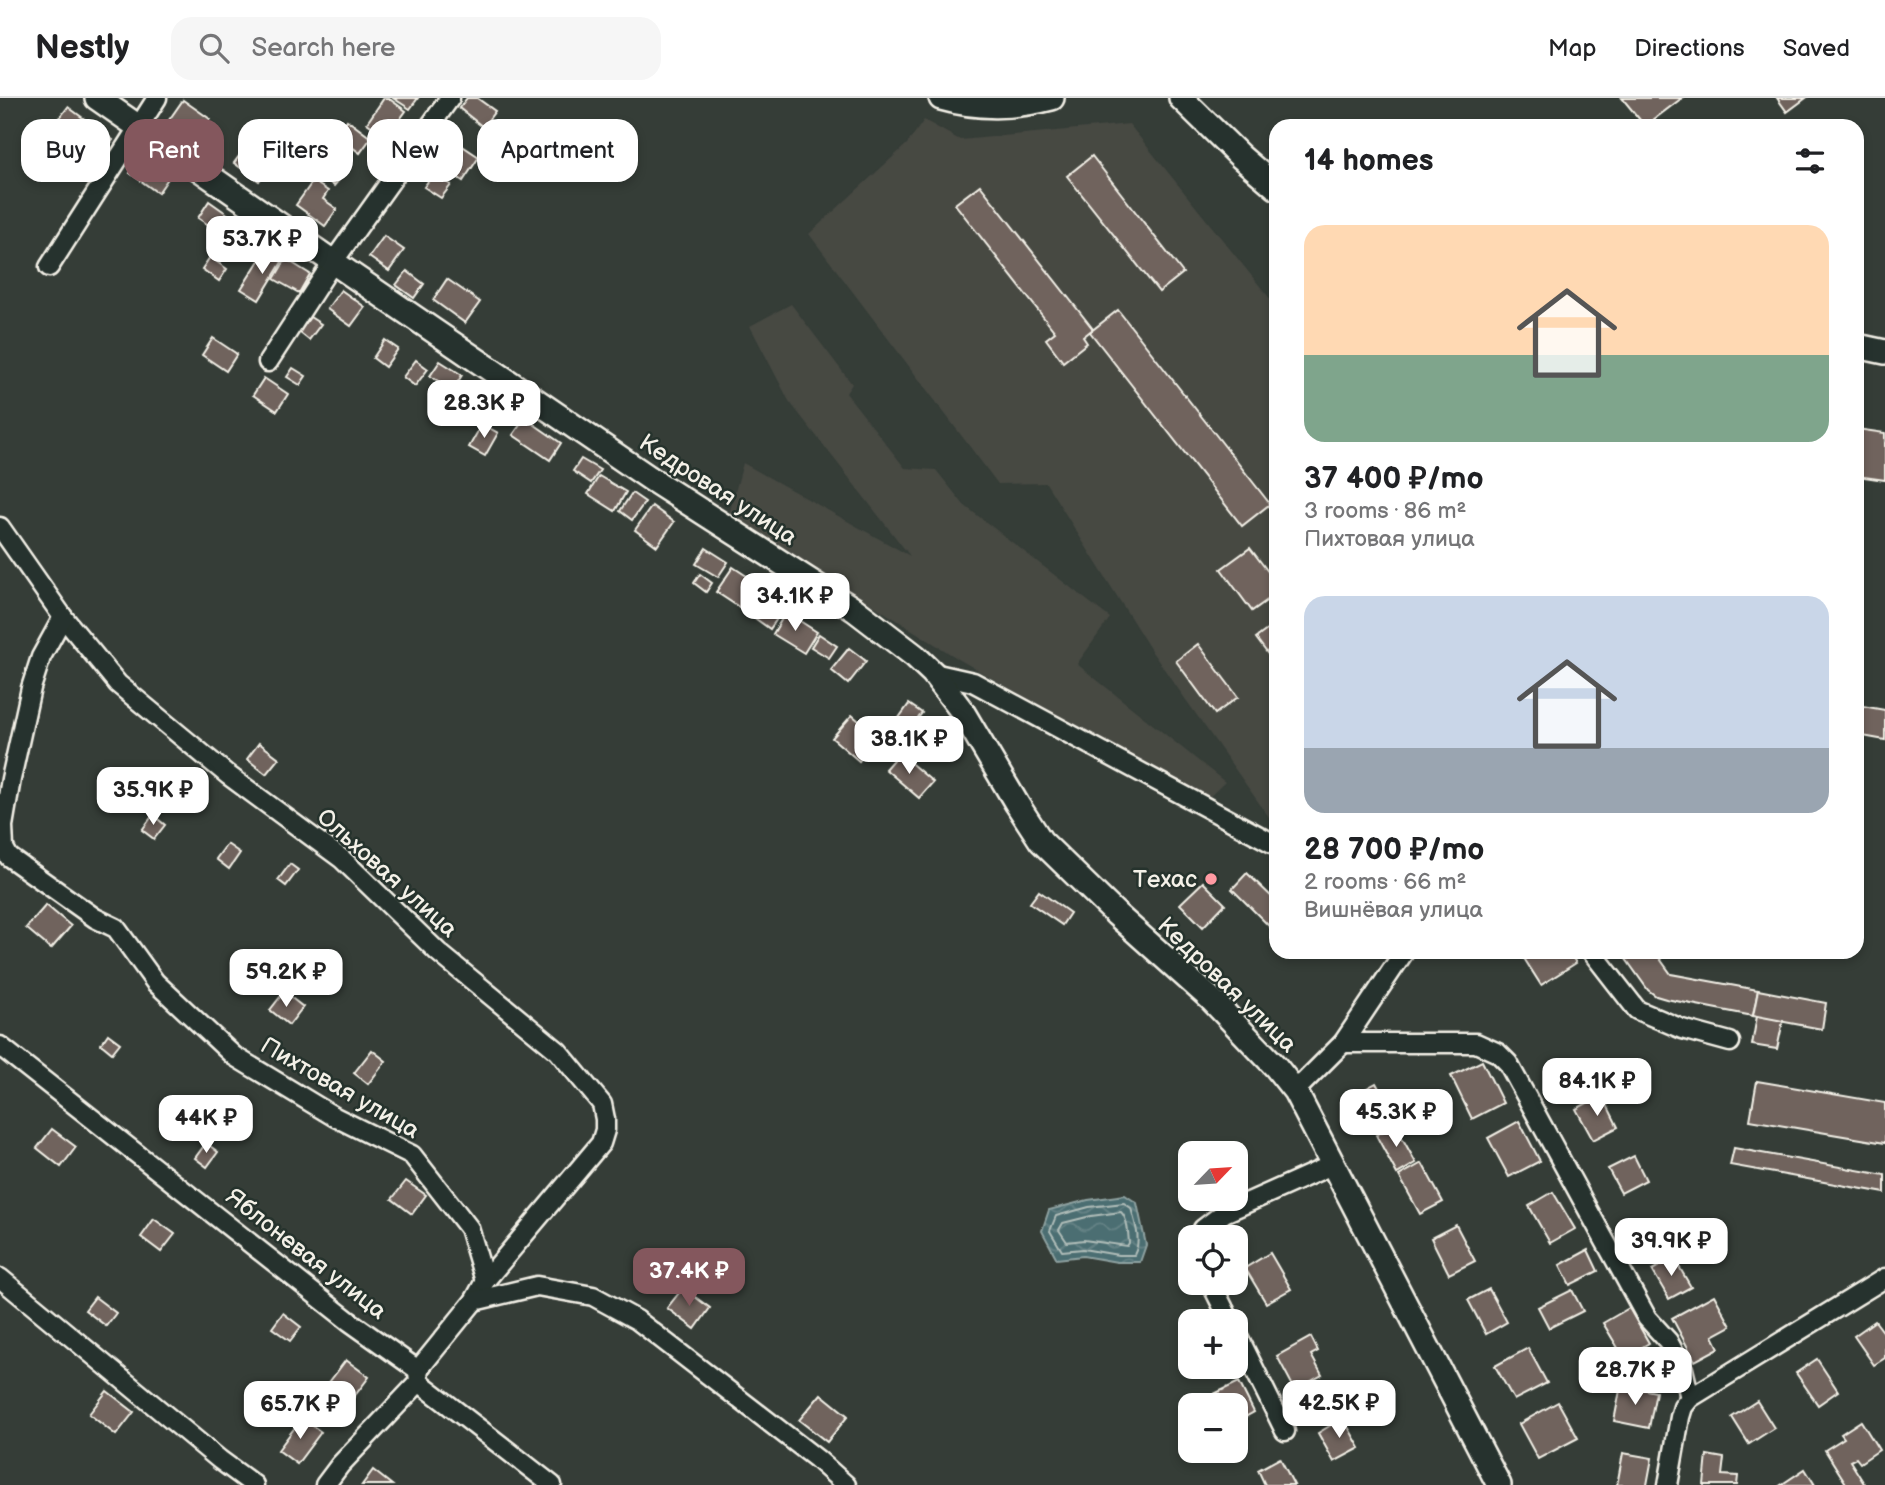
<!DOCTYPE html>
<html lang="en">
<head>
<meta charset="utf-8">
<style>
	body { margin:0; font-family:"Balsamiq Sans",sans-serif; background:#f6f6f6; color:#202124; height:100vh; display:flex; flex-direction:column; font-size:26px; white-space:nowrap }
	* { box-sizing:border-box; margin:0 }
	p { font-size:23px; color:#757577 }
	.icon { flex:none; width:38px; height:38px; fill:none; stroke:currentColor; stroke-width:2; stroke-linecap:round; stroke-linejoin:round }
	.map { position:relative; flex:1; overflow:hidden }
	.drawer { position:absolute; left:1269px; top:21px; width:595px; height:840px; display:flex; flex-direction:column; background:#fff; border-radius:21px; box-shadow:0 4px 10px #0003 }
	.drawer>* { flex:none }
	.hud { position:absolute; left:21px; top:21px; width:665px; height:63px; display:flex; gap:14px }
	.needle { width:46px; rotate:65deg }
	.fabs { position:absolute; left:1178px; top:1043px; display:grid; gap:14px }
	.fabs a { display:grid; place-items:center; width:70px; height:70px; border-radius:14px; background:#fff; box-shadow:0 4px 10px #0003; font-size:35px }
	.price { position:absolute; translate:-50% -60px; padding:0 16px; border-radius:14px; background:#fff; color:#222; font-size:23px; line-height:46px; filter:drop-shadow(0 2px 4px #0008) }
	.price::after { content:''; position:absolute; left:50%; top:42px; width:21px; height:16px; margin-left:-10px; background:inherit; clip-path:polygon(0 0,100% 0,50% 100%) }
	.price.on { background:#84575d; color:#fff }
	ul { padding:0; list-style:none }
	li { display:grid; align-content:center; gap:14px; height:371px; padding:0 35px }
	li span { display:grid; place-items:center; height:217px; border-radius:21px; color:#555 }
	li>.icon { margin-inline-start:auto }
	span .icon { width:126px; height:126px; fill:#fffc; stroke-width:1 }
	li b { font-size:30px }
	h2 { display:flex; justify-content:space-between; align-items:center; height:84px; padding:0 35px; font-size:30px }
	.pill { padding:0 24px; border-radius:21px; background:#fff; box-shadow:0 4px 10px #0003; font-size:24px; line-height:63px }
	.pill.on { background:#84575d; color:#fff }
	header { display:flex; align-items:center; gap:42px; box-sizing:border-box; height:98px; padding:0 35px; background:#fff; border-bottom:2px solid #e0e0e0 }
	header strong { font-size:33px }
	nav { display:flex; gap:38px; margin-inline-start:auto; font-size:24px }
	.search { width:490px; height:63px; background:#f6f6f6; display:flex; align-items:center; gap:18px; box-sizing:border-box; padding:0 24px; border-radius:21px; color:#757577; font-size:26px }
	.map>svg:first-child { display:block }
	.built { fill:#464842 }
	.water { fill:url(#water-waves); stroke:#8fa2a1; stroke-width:2 }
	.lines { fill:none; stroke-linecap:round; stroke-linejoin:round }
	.shore { stroke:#b0bdb9; stroke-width:2 }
	.building { fill:#6f635d; stroke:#f4f1e8; stroke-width:2 }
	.minor-casing { stroke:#f4f1e8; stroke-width:23 }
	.tertiary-casing { stroke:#f4f1e8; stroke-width:28 }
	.minor { stroke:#26332d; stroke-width:18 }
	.tertiary { stroke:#26332d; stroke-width:23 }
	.poi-dot { fill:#ff9aa2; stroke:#26332d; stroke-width:2.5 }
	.labels { text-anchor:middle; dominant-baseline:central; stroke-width:5; stroke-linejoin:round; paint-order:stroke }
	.street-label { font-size:24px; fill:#f4f1e8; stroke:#26332d }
	.poi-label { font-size:24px; fill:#f4f1e8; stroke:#26332d; text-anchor:end }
</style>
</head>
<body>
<header>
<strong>Nestly</strong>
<div class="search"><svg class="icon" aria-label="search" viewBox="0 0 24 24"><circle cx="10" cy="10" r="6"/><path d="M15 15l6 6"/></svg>Search here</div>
<nav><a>Map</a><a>Directions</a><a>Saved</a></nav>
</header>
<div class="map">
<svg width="1885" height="1387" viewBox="0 0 1885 1387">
	<defs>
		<pattern id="water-waves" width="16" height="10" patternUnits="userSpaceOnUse" patternTransform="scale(1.75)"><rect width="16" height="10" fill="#4b6e72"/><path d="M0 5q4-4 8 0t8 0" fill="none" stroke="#668386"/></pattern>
	</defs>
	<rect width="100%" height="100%" fill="#353d37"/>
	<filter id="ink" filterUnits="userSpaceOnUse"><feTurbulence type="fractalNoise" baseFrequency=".0143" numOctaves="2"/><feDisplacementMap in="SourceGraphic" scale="14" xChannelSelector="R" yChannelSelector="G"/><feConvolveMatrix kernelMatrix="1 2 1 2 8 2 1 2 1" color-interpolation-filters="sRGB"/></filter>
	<g filter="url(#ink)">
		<!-- built -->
		<g class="built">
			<path d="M924 22 960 42 1129 26 1276 208V729L1152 554 1046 385 998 386 809 136 907 46Z"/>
			<path d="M791 206 852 286 846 295 905 370 936 372 964 407 1110 520 1077 566 1225 684 1205 703 960 562 879 511 728 420 743 365 910 458 789 303 750 228Z"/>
		</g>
		<!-- water -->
		<path class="water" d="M1125 1097 1137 1105 1146 1147 1140 1164H1117L1083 1158 1057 1161 1042 1133 1049 1112 1088 1102Z"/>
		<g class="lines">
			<!-- shore -->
			<g class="shore">
				<path d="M1124 1105 1131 1110C1135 1125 1142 1143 1134 1157H1118L1083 1151 1062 1153 1050 1133 1056 1118 1089 1109Z"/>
				<path d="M1121 1114C1128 1121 1128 1135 1129 1145L1127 1148 1084 1142 1067 1144 1059 1132 1063 1125 1091 1118Z"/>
			</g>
		</g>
		<!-- building -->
		<g class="building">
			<path d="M384 0H388L406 13 387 39 367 25Z"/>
			<path d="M393 0H418L410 11Z"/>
			<path d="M467 0H477L495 13 483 29 459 10Z"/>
			<path d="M1622 0H1682L1645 28Z"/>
			<path d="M1777 0H1806L1787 14Z"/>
			<path d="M183 2 210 21 196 41 169 22Z"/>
			<path d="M68 9 113 42 98 63 52 30Z"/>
			<path d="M347 22 371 40 360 55 336 37Z"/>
			<path d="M440 33 479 59 463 83 425 57Z"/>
			<path d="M250 43 275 60 259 83 234 65Z"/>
			<path d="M1092 58 1183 175 1159 194 1067 78Z"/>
			<path d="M142 59 169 79 158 95 130 75Z"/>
			<path d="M323 61 344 76 334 88 314 73Z"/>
			<path d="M434 75 451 87 441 100 424 89Z"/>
			<path d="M313 83 328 93 323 101 337 111 325 128 296 107Z"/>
			<path d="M980 87 1093 231 1083 239 1087 245 1063 264 1046 241 1055 234 955 106Z"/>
			<path d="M209 103 233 120 222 136 198 120Z"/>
			<path d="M384 138 404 152 389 173 369 159Z"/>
			<path d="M265 153 282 164 259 202 241 191Z"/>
			<path d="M210 159 227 171 219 183 202 171Z"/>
			<path d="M286 161 310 176 299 195 274 181Z"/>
			<path d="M407 173 424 186 414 200 396 187Z"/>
			<path d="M447 181 480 204 465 225 433 202Z"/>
			<path d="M341 192 365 209 351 228 327 211Z"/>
			<path d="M1118 212 1270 406 1242 428 1090 234Z"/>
			<path d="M310 219 321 226 309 242 299 234Z"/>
			<path d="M213 240 237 256 226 273 202 257Z"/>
			<path d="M385 242 398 251 385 269 373 260Z"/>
			<path d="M416 262 428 271 415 288 403 279Z"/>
			<path d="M440 263 462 277 453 292 430 278Z"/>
			<path d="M293 270 306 278 300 287 287 279Z"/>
			<path d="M264 280 288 296 277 313 253 297Z"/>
			<path d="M477 289 498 304 488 319 467 304Z"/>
			<path d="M525 320 561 345 550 362 513 337Z"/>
			<path d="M482 326 498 335 485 358 469 349Z"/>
			<path d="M1857 331 1885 335V382L1857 378Z"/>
			<path d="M581 361 600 372 591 385 573 373Z"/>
			<path d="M599 378 626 394 615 413 588 396Z"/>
			<path d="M632 395 645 404 632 422 620 413Z"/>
			<path d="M652 408 674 424 657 448 635 432Z"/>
			<path d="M706 450 728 464 718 479 696 466Z"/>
			<path d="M1250 450 1276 484V496L1252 513 1221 471Z"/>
			<path d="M733 469 762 488 745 513 716 494Z"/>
			<path d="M700 476 712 485 706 494 694 485Z"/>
			<path d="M762 488 787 506 770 531 745 513Z"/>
			<path d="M786 514 817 534 804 555 773 536Z"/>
			<path d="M1275 526 1276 527V567L1256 540Z"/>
			<path d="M819 536 837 548 829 560 811 549Z"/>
			<path d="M1198 546 1238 599 1215 616 1176 563Z"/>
			<path d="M849 550 866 563 848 586 831 572Z"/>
			<path d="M909 606 922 615 903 640 891 631Z"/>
			<path d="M1857 607 1885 612V642L1857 637Z"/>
			<path d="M852 617 879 640 859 663 832 640Z"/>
			<path d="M259 645 279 660 266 676 247 661Z"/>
			<path d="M899 655 933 684 919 700 885 671Z"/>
			<path d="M153 717 165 727 154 741 142 732Z"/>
			<path d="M227 746 240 755 229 771 216 761Z"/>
			<path d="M290 766 298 772 286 788 278 782Z"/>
			<path d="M1247 775 1276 803V835L1232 791Z"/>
			<path d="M1203 784 1225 806 1203 829 1180 806Z"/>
			<path d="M1039 793 1070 815 1062 827 1030 805Z"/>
			<path d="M46 807 71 828 51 851 26 830Z"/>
			<path d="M1520 854H1569L1576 865 1541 887Z"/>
			<path d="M1621 854H1655L1671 876 1758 892 1753 918 1666 901 1656 898 1648 892Z"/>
			<path d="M1758 892 1826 905 1822 931 1753 918Z"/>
			<path d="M284 894 303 909 289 927 270 912Z"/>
			<path d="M1757 918 1783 923 1777 951 1752 947Z"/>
			<path d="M108 936 120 945 112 955 101 946Z"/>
			<path d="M372 952 386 963 368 986 354 975Z"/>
			<path d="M1482 963 1503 1005 1472 1021 1451 978Z"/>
			<path d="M1757 983 1885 1005V1045L1750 1022Z"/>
			<path d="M1376 985 1390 1010 1363 1025 1349 1000Z"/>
			<path d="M1602 997 1618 1029 1593 1042 1576 1011Z"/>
			<path d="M1519 1023 1540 1063 1509 1079 1488 1040Z"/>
			<path d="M1395 1027 1416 1065 1397 1076 1376 1037Z"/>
			<path d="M52 1031 76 1049 61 1069 37 1050Z"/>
			<path d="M206 1045 218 1054 207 1069 195 1060Z"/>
			<path d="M1734 1050 1885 1077V1095L1730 1067Z"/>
			<path d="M1634 1058 1646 1082 1621 1095 1608 1071Z"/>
			<path d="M1422 1065 1443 1104 1420 1116 1399 1078Z"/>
			<path d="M406 1083 426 1097 412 1116 392 1101Z"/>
			<path d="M1553 1094 1575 1131 1550 1145 1529 1108Z"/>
			<path d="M154 1121 175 1136 161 1154 141 1139Z"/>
			<path d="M1456 1127 1475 1163 1449 1176 1431 1140Z"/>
			<path d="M1588 1152 1598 1173 1570 1187 1560 1167Z"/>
			<path d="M1270 1155 1291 1191 1266 1205 1245 1170Z"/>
			<path d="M1674 1160 1691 1189 1669 1201 1652 1172Z"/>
			<path d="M683 1190 710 1210 695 1231 667 1210Z"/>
			<path d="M1489 1191 1507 1224 1486 1236 1468 1202Z"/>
			<path d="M1572 1192 1583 1213 1549 1230 1538 1209Z"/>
			<path d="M1714 1197 1731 1228 1713 1238 1719 1250 1695 1263 1672 1220Z"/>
			<path d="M95 1199 116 1215 106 1228 85 1212Z"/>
			<path d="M1629 1210 1649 1245 1624 1260 1603 1225Z"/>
			<path d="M283 1215 301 1229 290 1243 272 1230Z"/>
			<path d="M1875 1223 1885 1236V1260L1874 1267 1854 1238Z"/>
			<path d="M1311 1239 1318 1253 1311 1257 1322 1277 1295 1292 1277 1258Z"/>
			<path d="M1528 1250 1547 1285 1514 1302 1495 1268Z"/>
			<path d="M1817 1261 1838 1293 1818 1307 1796 1275Z"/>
			<path d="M346 1262 369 1279 350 1304 327 1287Z"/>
			<path d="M1239 1284 1254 1314 1236 1324V1307H1220L1214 1296Z"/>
			<path d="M1621 1287 1656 1294 1649 1330 1614 1323Z"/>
			<path d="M107 1293 134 1314 116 1337 89 1316Z"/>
			<path d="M821 1296 848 1318 827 1344 799 1322Z"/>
			<path d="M1757 1303 1774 1330 1749 1346 1732 1319Z"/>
			<path d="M1558 1304 1578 1340 1538 1361 1519 1326Z"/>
			<path d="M302 1320 321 1334 297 1366 278 1352Z"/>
			<path d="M1343 1320 1360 1350 1334 1364 1318 1335Z"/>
			<path d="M1861 1323 1879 1352 1860 1365 1856 1360 1850 1363 1865 1387H1847L1825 1352 1844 1340 1841 1336Z"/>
			<path d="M1623 1355 1652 1360 1647 1387H1617Z"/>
			<path d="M1707 1357 1724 1360 1722 1377 1738 1378 1737 1387H1704Z"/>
			<path d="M1280 1360 1294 1387H1265L1258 1372Z"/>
			<path d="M1805 1371 1815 1387H1781Z"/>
			<path d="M373 1372 392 1387H362Z"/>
		</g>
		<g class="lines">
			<defs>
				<g id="minor">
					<path d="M49 169 157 0"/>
					<path d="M268 264 333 164 450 0"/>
					<path d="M0 429 63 519 118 586 228 677 342 761 438 854 558 953 602 1006 605 1021V1032L601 1045 485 1183 474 1203 418 1272 419 1284 340 1367 325 1387"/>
					<path d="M63 519 41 559 31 590 11 681 3 728 4 750 9 759 95 820 116 830 155 884 234 958 335 1019 412 1057 469 1130 485 1183"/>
					<path d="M933 575 973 584 1276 747"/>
					<path d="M1592 854 1637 912 1682 931 1730 944"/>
					<path d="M1343 945H1476L1498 955 1508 965 1647 1220 1668 1243 1683 1271 1690 1300"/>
					<path d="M0 948 349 1223 418 1272"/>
					<path d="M1295 993 1343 945 1404 854"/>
					<path d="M1199 1139 1203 1131 1224 1115 1334 1066"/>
					<path d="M0 1180 220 1362 254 1387"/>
					<path d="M1211 1185 1230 1223"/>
					<path d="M474 1203 537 1188 593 1198 637 1222 817 1361 846 1387"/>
					<path d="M1236 1234 1285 1333"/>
					<path d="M419 1284 552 1387"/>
					<path d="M1668 1387 1680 1319 1683 1309 1690 1300 1885 1180"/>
				</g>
				<g id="tertiary">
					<path d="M97 0 333 164 651 381 855 512 915 558 933 575 962 613 1017 706 1041 743 1116 816 1211 901 1276 969 1295 993 1499 1387"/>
					<path d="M941 0C979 11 1014 10 1052 0"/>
					<path d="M1181 0 1241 59 1276 89"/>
					<path d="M1857 248 1885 254"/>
				</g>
			</defs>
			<!-- minor casing -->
			<use href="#minor" class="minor-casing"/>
			<!-- tertiary casing -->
			<use href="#tertiary" class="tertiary-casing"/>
			<!-- minor -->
			<use href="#minor" class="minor"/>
			<!-- tertiary -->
			<use href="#tertiary" class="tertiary"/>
		</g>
	</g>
	<!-- markers -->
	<circle class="poi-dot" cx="1211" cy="781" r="7"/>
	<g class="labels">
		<!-- street labels -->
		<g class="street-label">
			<text transform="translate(718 392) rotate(33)">Кедровая улица</text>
			<text transform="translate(387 775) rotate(42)">Ольховая улица</text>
			<text transform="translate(1227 887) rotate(44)">Кедровая улица</text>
			<text transform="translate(340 990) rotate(30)">Пихтовая улица</text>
			<text transform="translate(306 1156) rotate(38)">Яблоневая улица</text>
		</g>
		<!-- poi labels -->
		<g class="poi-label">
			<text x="1197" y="781">Техас</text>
		</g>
	</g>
</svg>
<div class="fabs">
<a><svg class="needle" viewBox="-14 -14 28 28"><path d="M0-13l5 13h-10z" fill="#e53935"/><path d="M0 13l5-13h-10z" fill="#757577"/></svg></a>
<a><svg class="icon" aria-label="locate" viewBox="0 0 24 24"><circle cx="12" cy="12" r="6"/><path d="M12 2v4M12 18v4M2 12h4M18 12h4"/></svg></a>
<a>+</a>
<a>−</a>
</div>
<b class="price" style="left:262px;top:178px">53.7K ₽</b>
<b class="price" style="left:484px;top:342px">28.3K ₽</b>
<b class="price" style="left:795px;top:535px">34.1K ₽</b>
<b class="price" style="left:909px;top:678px">38.1K ₽</b>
<b class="price" style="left:153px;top:729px">35.9K ₽</b>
<b class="price" style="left:286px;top:911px">59.2K ₽</b>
<b class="price" style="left:1597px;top:1020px">84.1K ₽</b>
<b class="price" style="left:1396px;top:1051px">45.3K ₽</b>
<b class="price" style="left:206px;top:1057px">44K ₽</b>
<b class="price" style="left:1671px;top:1180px">39.9K ₽</b>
<b class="price on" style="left:689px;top:1210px">37.4K ₽</b>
<b class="price" style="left:1635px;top:1309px">28.7K ₽</b>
<b class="price" style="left:1339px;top:1342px">42.5K ₽</b>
<b class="price" style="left:300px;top:1343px">65.7K ₽</b>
<div class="hud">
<a class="pill">Buy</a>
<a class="pill on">Rent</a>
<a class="pill">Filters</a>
<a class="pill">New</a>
<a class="pill">Apartment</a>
</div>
<section class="drawer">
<h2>14 homes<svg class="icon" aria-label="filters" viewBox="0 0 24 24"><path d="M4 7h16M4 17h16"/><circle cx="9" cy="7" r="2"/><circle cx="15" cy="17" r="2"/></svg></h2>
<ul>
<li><span style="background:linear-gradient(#ffd9b3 60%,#7fa58c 0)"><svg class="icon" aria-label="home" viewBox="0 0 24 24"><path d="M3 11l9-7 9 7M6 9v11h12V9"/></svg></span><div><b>37 400 ₽/mo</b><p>3 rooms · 86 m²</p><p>Пихтовая улица</p></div></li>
<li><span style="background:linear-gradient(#c9d6e8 70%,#9aa5b1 0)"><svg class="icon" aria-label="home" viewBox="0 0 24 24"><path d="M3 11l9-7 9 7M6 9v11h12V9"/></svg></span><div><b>28 700 ₽/mo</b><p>2 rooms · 66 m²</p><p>Вишнёвая улица</p></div></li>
</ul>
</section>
</div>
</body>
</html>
